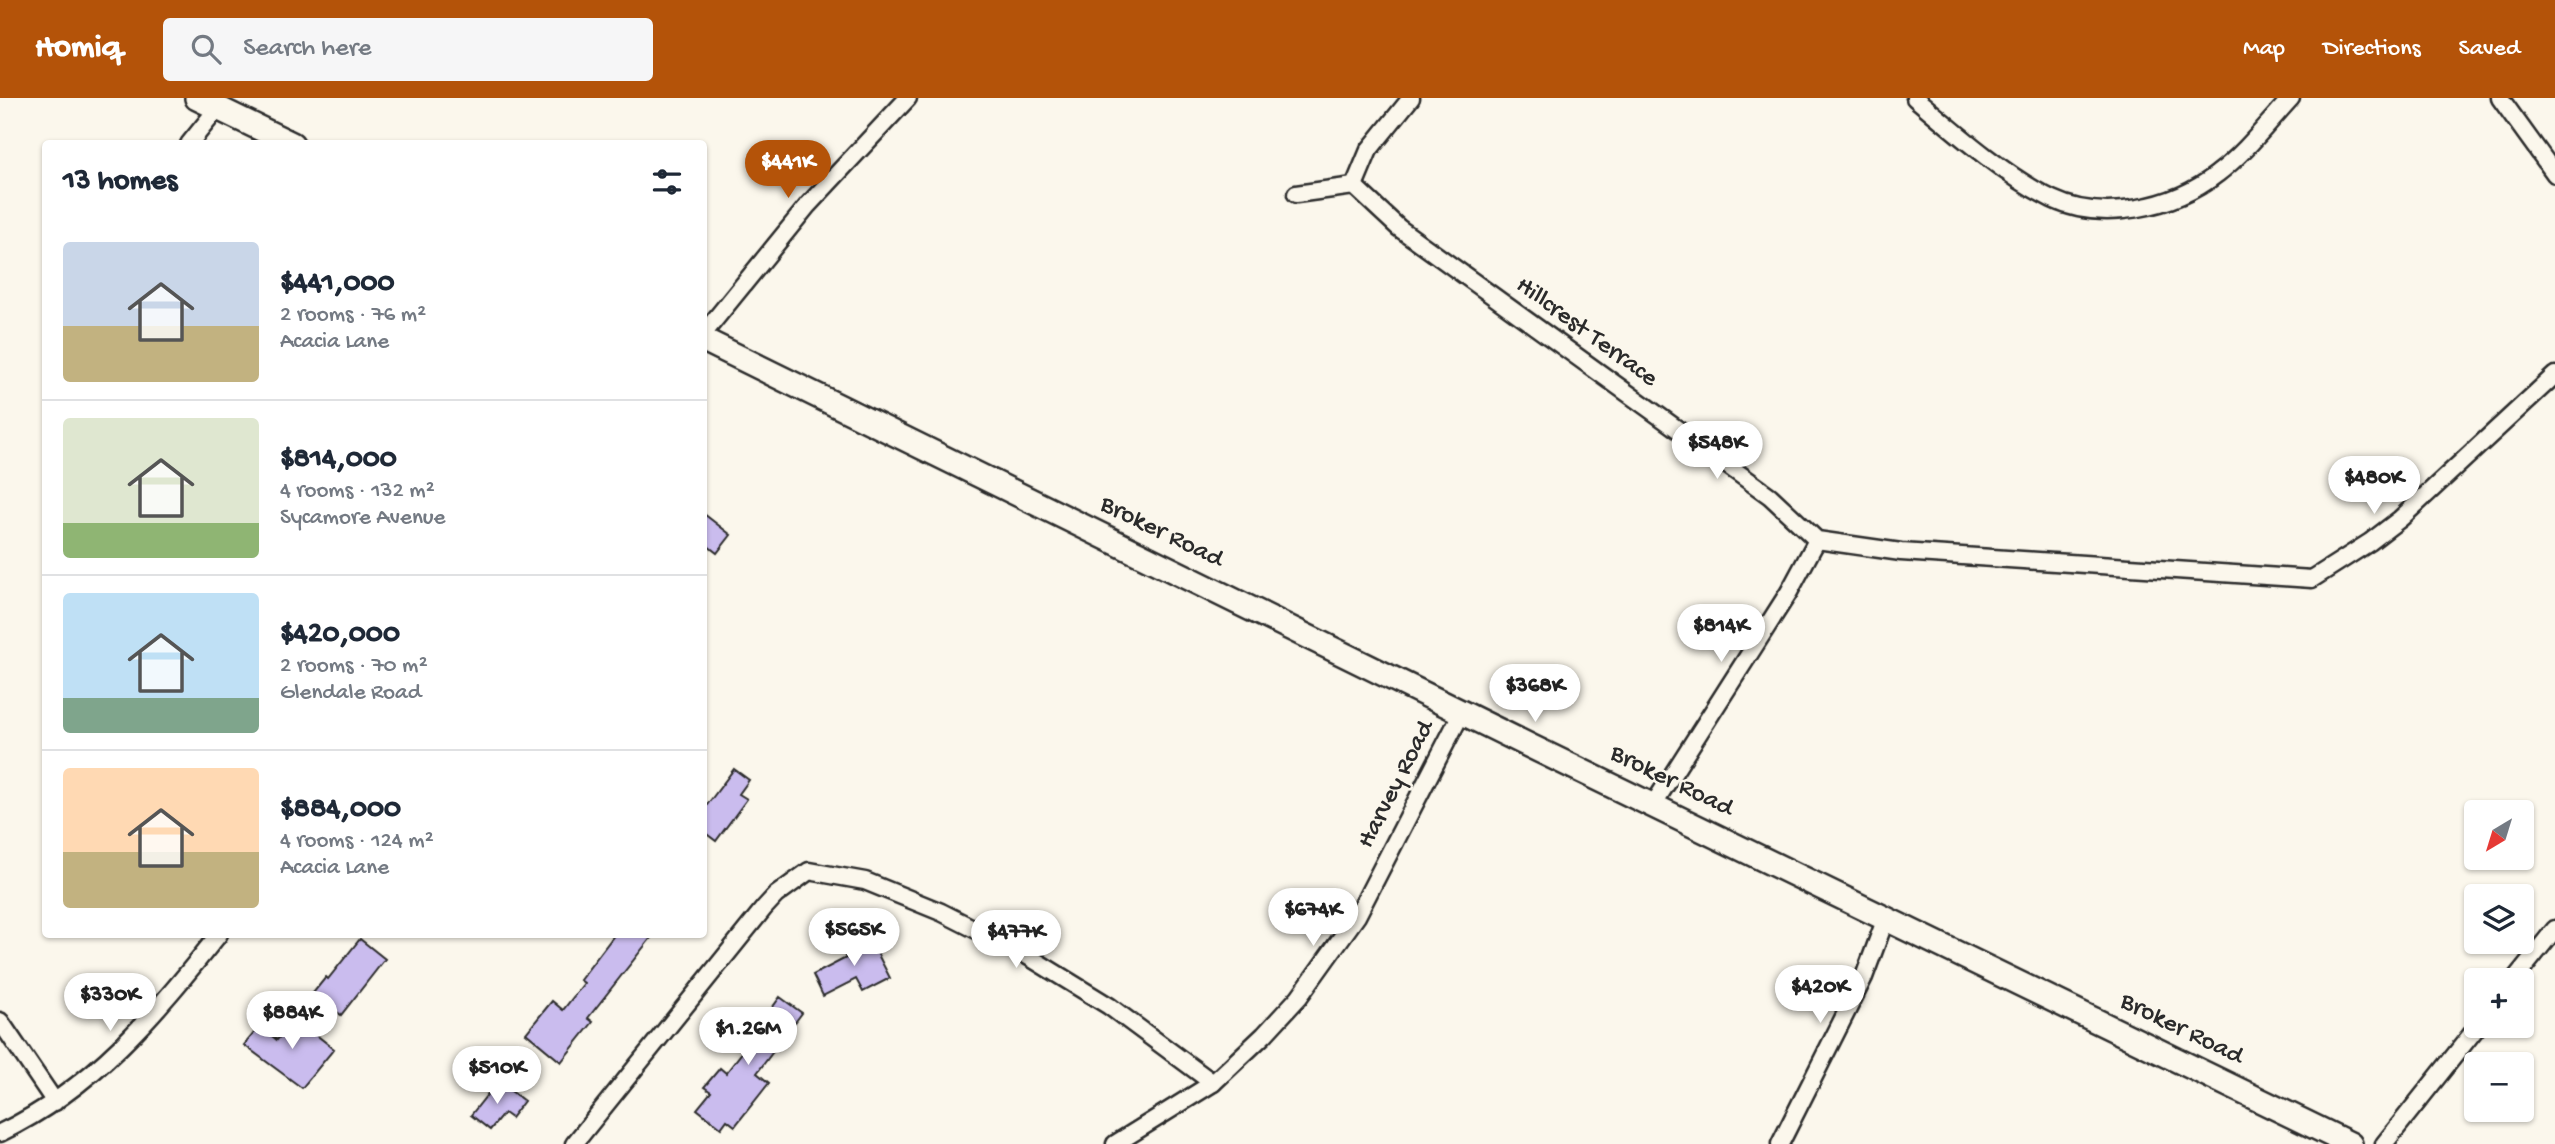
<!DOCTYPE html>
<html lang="en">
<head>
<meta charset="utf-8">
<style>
	body { margin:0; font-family:"Gochi Hand",sans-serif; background:#f6f6f7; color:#1f2937; height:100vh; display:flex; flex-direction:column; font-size:26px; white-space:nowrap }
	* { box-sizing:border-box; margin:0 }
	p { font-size:23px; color:#747a83 }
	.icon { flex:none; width:38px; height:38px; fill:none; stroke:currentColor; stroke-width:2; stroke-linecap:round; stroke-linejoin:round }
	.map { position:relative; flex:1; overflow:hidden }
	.sheet { position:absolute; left:42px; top:42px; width:665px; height:798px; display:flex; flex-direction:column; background:#fff; border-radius:7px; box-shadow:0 2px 5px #0004 }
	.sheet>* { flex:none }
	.needle { width:46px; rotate:218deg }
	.buttons { position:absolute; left:2464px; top:702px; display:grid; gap:14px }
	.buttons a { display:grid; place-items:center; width:70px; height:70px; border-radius:7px; background:#fff; box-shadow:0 2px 5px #0004; font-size:35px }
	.price { position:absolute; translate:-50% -60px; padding:0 16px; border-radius:24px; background:#fff; color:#222; font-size:23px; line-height:46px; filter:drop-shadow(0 2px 4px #0008) }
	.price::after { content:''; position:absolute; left:50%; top:42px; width:21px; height:16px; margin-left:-10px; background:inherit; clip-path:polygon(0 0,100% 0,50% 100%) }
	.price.active { background:#b45309; color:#fff }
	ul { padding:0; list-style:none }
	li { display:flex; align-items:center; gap:21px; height:175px; padding:0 21px }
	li+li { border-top:2px solid #e0e1e3 }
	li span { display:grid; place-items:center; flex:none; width:196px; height:140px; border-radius:7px; color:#555 }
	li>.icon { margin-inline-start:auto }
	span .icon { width:84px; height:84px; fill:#fffc; stroke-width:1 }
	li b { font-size:30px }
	h2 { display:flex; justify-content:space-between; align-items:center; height:84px; padding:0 21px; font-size:30px }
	header { display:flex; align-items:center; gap:42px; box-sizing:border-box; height:98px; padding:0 35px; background:#b45309; color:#fff }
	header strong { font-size:33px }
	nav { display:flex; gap:38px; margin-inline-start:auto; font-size:24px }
	.search { width:490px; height:63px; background:#f6f6f7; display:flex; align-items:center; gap:18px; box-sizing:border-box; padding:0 24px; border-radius:7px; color:#747a83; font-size:26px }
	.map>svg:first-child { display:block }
	.building { fill:#cabcee; stroke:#2b2b2b; stroke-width:2 }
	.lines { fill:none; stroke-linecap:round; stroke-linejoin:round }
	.street-casing { stroke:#2b2b2b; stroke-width:21 }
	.secondary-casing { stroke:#2b2b2b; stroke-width:28 }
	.street { stroke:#fbf7ec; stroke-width:16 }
	.secondary { stroke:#fbf7ec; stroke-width:23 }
	.labels { text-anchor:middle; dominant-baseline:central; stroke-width:5; stroke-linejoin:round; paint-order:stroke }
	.street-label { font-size:26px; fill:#2b2b2b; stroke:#fbf7ec }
</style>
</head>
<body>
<header>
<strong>Homiq</strong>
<div class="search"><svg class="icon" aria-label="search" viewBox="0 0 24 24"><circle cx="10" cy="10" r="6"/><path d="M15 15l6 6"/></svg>Search here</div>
<nav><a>Map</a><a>Directions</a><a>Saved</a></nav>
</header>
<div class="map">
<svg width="2555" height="1046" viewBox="0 0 2555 1046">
	<rect width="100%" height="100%" fill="#fbf7ec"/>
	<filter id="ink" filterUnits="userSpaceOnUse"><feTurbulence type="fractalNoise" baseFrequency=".0143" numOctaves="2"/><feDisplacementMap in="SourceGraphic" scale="14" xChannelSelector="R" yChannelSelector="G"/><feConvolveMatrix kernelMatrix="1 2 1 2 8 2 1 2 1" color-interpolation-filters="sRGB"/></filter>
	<g filter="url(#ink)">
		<!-- building -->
		<g class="building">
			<path d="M704 416 731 437 717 455 704 445Z"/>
			<path d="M734 671 749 682 739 696 747 701 716 743 704 734V711Z"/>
			<path d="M867 835 890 880 863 894 856 881 823 898 813 877 846 860 841 849Z"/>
			<path d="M615 836H654L588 920 593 924 561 964 526 935 552 903 563 912 584 885 580 882Z"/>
			<path d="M360 841 385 861 341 917 313 895 326 879 328 881Z"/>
			<path d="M780 899 802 915 757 975 769 985 735 1028 727 1022 721 1030 697 1011 711 994 704 989 720 970 726 975 750 944 743 938 762 913 767 917Z"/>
			<path d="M295 920 334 951 302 990 244 947 260 928 277 942Z"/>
			<path d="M498 983 524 1003 511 1020 504 1015 490 1032 471 1017Z"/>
		</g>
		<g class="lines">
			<defs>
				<g id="street">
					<path d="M1915 0C1955 34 2005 78 2052 101 2102 125 2174 110 2217 76 2245 55 2267 26 2291 0"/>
					<path d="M2500 0 2555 76"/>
					<path d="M189 46 218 10"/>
					<path d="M1354 88 1399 130 1770 398 1817 442 1901 454 2312 481 2370 444 2400 421 2555 277"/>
					<path d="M1354 88 1369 52 1411 0"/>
					<path d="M1296 96 1354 88"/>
					<path d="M704 235 808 107 908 0"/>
					<path d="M1653 707 1789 494 1817 442"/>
					<path d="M2514 882 2555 831"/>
					<path d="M0 923 55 1004"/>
					<path d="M0 1035C94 990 155 916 219 836"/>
					<path d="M574 1046 764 810 776 797 809 773 865 783 941 814 1026 857 1109 908 1213 985"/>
					<path d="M1115 1046 1213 985 1264 937 1299 899 1357 818 1462 614"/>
					<path d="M1780 1046 1864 879 1886 820"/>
					<path d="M2384 1046 2478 928"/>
				</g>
				<g id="secondary">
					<path d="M197 0 292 46"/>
					<path d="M704 242 1530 648 2350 1046"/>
				</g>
			</defs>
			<!-- street casing -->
			<use href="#street" class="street-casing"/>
			<!-- secondary casing -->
			<use href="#secondary" class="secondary-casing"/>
			<!-- street -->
			<use href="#street" class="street"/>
			<!-- secondary -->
			<use href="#secondary" class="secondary"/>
		</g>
	</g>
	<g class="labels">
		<!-- street labels -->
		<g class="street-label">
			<text transform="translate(1586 235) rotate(36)">Hillcrest Terrace</text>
			<text transform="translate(1161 435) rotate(26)">Broker Road</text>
			<text transform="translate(1671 684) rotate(26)">Broker Road</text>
			<text transform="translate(1397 687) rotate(-63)">Harvey Road</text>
			<text transform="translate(2181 932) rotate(26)">Broker Road</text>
		</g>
	</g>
</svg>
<div class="buttons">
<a><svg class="needle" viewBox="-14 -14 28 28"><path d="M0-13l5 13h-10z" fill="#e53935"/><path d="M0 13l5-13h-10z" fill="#747a83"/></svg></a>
<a><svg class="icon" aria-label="layers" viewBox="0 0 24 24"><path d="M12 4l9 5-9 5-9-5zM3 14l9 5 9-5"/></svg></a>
<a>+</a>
<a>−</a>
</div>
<b class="price active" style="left:788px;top:102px">$441K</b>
<b class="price" style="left:1717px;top:383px">$548K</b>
<b class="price" style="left:2374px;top:418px">$480K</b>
<b class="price" style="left:1721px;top:566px">$814K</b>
<b class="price" style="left:1535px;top:626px">$368K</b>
<b class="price" style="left:1313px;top:850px">$674K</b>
<b class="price" style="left:854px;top:870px">$565K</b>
<b class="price" style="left:1016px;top:872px">$477K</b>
<b class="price" style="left:1820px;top:927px">$420K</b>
<b class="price" style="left:110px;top:935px">$330K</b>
<b class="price" style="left:292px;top:953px">$884K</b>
<b class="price" style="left:748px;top:969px">$1.26M</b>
<b class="price" style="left:497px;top:1008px">$510K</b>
<section class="sheet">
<h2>13 homes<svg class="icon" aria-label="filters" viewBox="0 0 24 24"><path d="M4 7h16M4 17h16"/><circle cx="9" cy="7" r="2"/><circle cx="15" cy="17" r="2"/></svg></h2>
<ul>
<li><span style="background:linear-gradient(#c9d6e8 60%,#c2b280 0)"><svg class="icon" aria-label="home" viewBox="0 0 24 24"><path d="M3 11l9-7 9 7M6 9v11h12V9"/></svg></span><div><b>$441,000</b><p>2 rooms · 76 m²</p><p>Acacia Lane</p></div></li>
<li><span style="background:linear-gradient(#dfe7d0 75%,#8fb573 0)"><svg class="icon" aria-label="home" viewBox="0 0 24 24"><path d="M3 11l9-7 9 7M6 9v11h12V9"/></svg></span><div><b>$814,000</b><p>4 rooms · 132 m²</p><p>Sycamore Avenue</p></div></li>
<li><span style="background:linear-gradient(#bfe0f5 75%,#7fa58c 0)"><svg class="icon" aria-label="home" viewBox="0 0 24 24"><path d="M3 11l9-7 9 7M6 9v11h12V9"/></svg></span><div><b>$420,000</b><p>2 rooms · 70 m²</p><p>Glendale Road</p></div></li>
<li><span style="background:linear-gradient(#ffd9b3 60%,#c2b280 0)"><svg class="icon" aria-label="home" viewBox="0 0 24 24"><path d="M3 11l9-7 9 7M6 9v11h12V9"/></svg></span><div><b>$884,000</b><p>4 rooms · 124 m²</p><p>Acacia Lane</p></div></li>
</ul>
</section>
</div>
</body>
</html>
